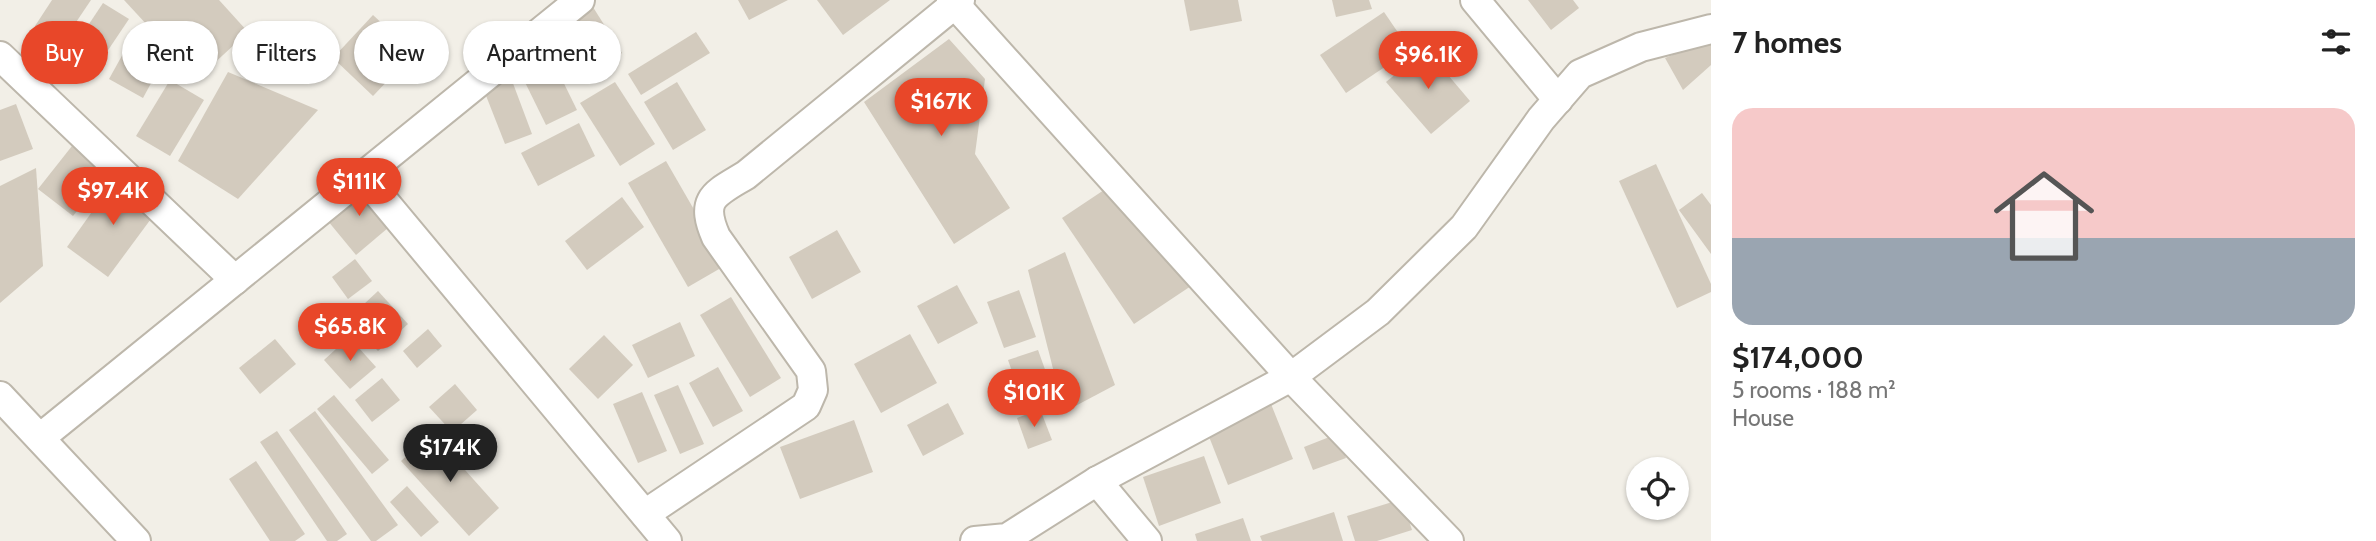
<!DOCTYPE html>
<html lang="en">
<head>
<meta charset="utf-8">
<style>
	body { margin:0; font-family:Cabin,sans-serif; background:#f6f6f6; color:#222; height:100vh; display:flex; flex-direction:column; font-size:26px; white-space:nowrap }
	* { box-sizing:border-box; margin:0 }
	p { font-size:23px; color:#767676 }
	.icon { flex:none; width:38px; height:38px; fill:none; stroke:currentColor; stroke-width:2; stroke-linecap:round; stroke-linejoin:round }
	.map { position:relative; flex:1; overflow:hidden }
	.side { display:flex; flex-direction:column; background:#fff; width:665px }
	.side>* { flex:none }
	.hud { position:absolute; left:21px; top:21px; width:665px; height:63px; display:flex; gap:14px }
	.controls { position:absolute; left:1626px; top:457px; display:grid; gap:14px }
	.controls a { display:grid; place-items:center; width:63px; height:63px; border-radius:50%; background:#fff; box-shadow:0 2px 5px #0004; font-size:35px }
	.price { position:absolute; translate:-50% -60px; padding:0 16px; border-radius:24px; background:#e84729; color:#fff; font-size:23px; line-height:46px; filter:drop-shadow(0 2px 4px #0008) }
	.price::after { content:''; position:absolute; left:50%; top:42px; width:21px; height:16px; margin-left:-10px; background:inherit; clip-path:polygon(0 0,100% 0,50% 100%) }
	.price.on { background:#222; color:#fff }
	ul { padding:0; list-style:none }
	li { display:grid; align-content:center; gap:14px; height:371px; padding:0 21px }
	li span { display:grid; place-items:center; height:217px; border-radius:21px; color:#555 }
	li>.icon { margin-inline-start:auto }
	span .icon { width:126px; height:126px; fill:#fffc; stroke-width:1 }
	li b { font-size:30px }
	h2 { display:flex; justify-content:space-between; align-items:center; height:84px; padding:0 21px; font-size:30px }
	.tag { padding:0 24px; border-radius:32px; background:#fff; box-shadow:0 2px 5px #0004; font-size:24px; line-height:63px }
	.tag.on { background:#e84729; color:#fff }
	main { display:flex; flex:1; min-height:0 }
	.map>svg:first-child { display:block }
	.building { fill:#d3cbbe }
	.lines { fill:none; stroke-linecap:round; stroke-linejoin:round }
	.street-casing { stroke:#bdb7ab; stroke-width:32 }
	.street { stroke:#fff; stroke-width:28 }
</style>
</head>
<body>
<main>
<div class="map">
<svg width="1711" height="541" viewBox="0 0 1711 541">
	<rect width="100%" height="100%" fill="#f2efe7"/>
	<!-- building -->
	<g class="building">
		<path d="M52 0H91L62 43 35 26Z"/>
		<path d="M124 0H219L248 32 197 79Z"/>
		<path d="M738 0H788L749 20Z"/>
		<path d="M817 0H890L843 35Z"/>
		<path d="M1184 0H1238L1242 21 1190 31Z"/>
		<path d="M1332 0H1369L1372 9 1336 17Z"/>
		<path d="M1528 0H1573L1579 8 1551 30Z"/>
		<path d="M103 3 129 19 90 77 65 60Z"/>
		<path d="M591 4 622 53 579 80 548 31Z"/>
		<path d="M1384 12 1410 50 1346 93 1320 55Z"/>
		<path d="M373 15 414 53 373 96 333 58Z"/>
		<path d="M261 26 295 47 283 67 249 46Z"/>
		<path d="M696 32 710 53 641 95 628 74Z"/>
		<path d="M134 34 168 52 143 98 109 79Z"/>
		<path d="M949 39 985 79 975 154 1010 208 954 244 864 102Z"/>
		<path d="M1711 40V65L1683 90 1665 58Z"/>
		<path d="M1426 49 1470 101 1431 134 1386 82Z"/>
		<path d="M549 53 577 110 546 125 518 68Z"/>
		<path d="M228 72 318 110 238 199 178 161Z"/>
		<path d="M511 78 532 134 505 144 483 88Z"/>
		<path d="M170 80 204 100 170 156 136 136Z"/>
		<path d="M615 82 655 144 620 166 580 103Z"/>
		<path d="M677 82 706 130 673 150 644 102Z"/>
		<path d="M16 104 33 149 0 161V110Z"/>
		<path d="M579 123 595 156 538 186 521 153Z"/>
		<path d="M72 146 107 173 73 216 38 189Z"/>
		<path d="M666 161 726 265 688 287 628 183Z"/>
		<path d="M1656 164 1711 284V292L1677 308 1619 181Z"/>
		<path d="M36 168 43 266 0 303V186Z"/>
		<path d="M116 178 159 208 108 277 67 247Z"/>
		<path d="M1119 180 1191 286 1134 324 1062 218Z"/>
		<path d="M362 182 395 222 356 255 323 215Z"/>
		<path d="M1702 193 1711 205V254L1679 210Z"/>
		<path d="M622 197 644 227 587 270 565 241Z"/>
		<path d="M837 230 861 272 812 299 789 257Z"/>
		<path d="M1065 252 1115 385 1064 412 1028 270Z"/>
		<path d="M355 259 372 281 348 299 332 277Z"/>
		<path d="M957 285 978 323 938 344 917 306Z"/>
		<path d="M1019 290 1036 337 1004 348 987 302Z"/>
		<path d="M378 291 408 324 378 351 348 319Z"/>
		<path d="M731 297 781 378 750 397 700 315Z"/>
		<path d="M680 322 695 356 648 378 632 345Z"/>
		<path d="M428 329 442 346 417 368 403 351Z"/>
		<path d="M910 334 937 383 881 413 854 364Z"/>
		<path d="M604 335 633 365 598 399 569 369Z"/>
		<path d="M349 337 376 367 350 389 324 360Z"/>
		<path d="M275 339 296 364 260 394 239 368Z"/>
		<path d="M1038 350 1051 386 1021 397 1008 360Z"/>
		<path d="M718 367 743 411 713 427 689 383Z"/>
		<path d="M382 378 400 400 372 422 355 400Z"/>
		<path d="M455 384 477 410 452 432 429 407Z"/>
		<path d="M678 385 704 444 680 454 654 395Z"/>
		<path d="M642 392 667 451 638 463 613 404Z"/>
		<path d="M334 395 389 460 372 474 317 409Z"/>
		<path d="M948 403 964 434 923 456 907 425Z"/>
		<path d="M1271 404 1293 459 1228 485 1206 429Z"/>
		<path d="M1040 409 1052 440 1028 449 1017 418Z"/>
		<path d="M315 411 398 525 376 541H371L289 430Z"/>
		<path d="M854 420 873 472 800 499 780 447Z"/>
		<path d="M277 431 347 534 337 541H327L260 442Z"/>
		<path d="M432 433 499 508 469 536 401 461Z"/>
		<path d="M1337 434 1346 458 1313 470 1304 447Z"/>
		<path d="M1204 456 1221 503 1159 526 1143 477Z"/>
		<path d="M256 461 305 534 295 541H270L229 479Z"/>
		<path d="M407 486 439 522 421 537 390 502Z"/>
		<path d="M1402 499 1412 530 1377 541H1355L1347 516Z"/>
		<path d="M1334 512 1343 541H1262L1260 536Z"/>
		<path d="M1243 518 1251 541H1197L1195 534Z"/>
	</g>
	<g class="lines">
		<defs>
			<g id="street">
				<path d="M951 0 1291 377 1449 541"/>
				<path d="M1475 0 1558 100"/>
				<path d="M0 56 235 280"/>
				<path d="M363 176 667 541"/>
				<path d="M0 396 136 541"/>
				<path d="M40 438 580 0"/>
				<path d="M1097 481 1147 541"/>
				<path d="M645 514 806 406 813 390 811 371 716 237C699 198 715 194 746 175L960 0"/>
				<path d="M975 541 1007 538 1097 481 1291 377 1378 312 1464 227 1541 119 1580 74 1641 47 1711 29"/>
			</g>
		</defs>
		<!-- street casing -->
		<use href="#street" class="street-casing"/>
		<!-- street -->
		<use href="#street" class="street"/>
	</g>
</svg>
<div class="controls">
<a><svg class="icon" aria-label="locate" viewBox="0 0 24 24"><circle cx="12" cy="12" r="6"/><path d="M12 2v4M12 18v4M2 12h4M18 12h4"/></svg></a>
</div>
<b class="price" style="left:1428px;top:91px">$96.1K</b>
<b class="price" style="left:941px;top:138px">$167K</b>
<b class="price" style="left:359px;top:218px">$111K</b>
<b class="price" style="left:113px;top:227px">$97.4K</b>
<b class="price" style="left:350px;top:363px">$65.8K</b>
<b class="price" style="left:1034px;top:429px">$101K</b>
<b class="price on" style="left:450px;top:484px">$174K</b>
<div class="hud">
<a class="tag on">Buy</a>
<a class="tag">Rent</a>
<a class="tag">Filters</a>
<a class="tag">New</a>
<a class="tag">Apartment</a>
</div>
</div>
<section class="side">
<h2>7 homes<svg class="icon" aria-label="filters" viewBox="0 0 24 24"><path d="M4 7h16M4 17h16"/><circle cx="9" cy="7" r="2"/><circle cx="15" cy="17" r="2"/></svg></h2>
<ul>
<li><span style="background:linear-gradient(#f6c9c9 60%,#9aa5b1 0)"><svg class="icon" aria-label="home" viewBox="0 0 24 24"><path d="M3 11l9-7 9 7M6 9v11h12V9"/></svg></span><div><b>$174,000</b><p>5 rooms · 188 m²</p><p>House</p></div></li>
</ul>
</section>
</main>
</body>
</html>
